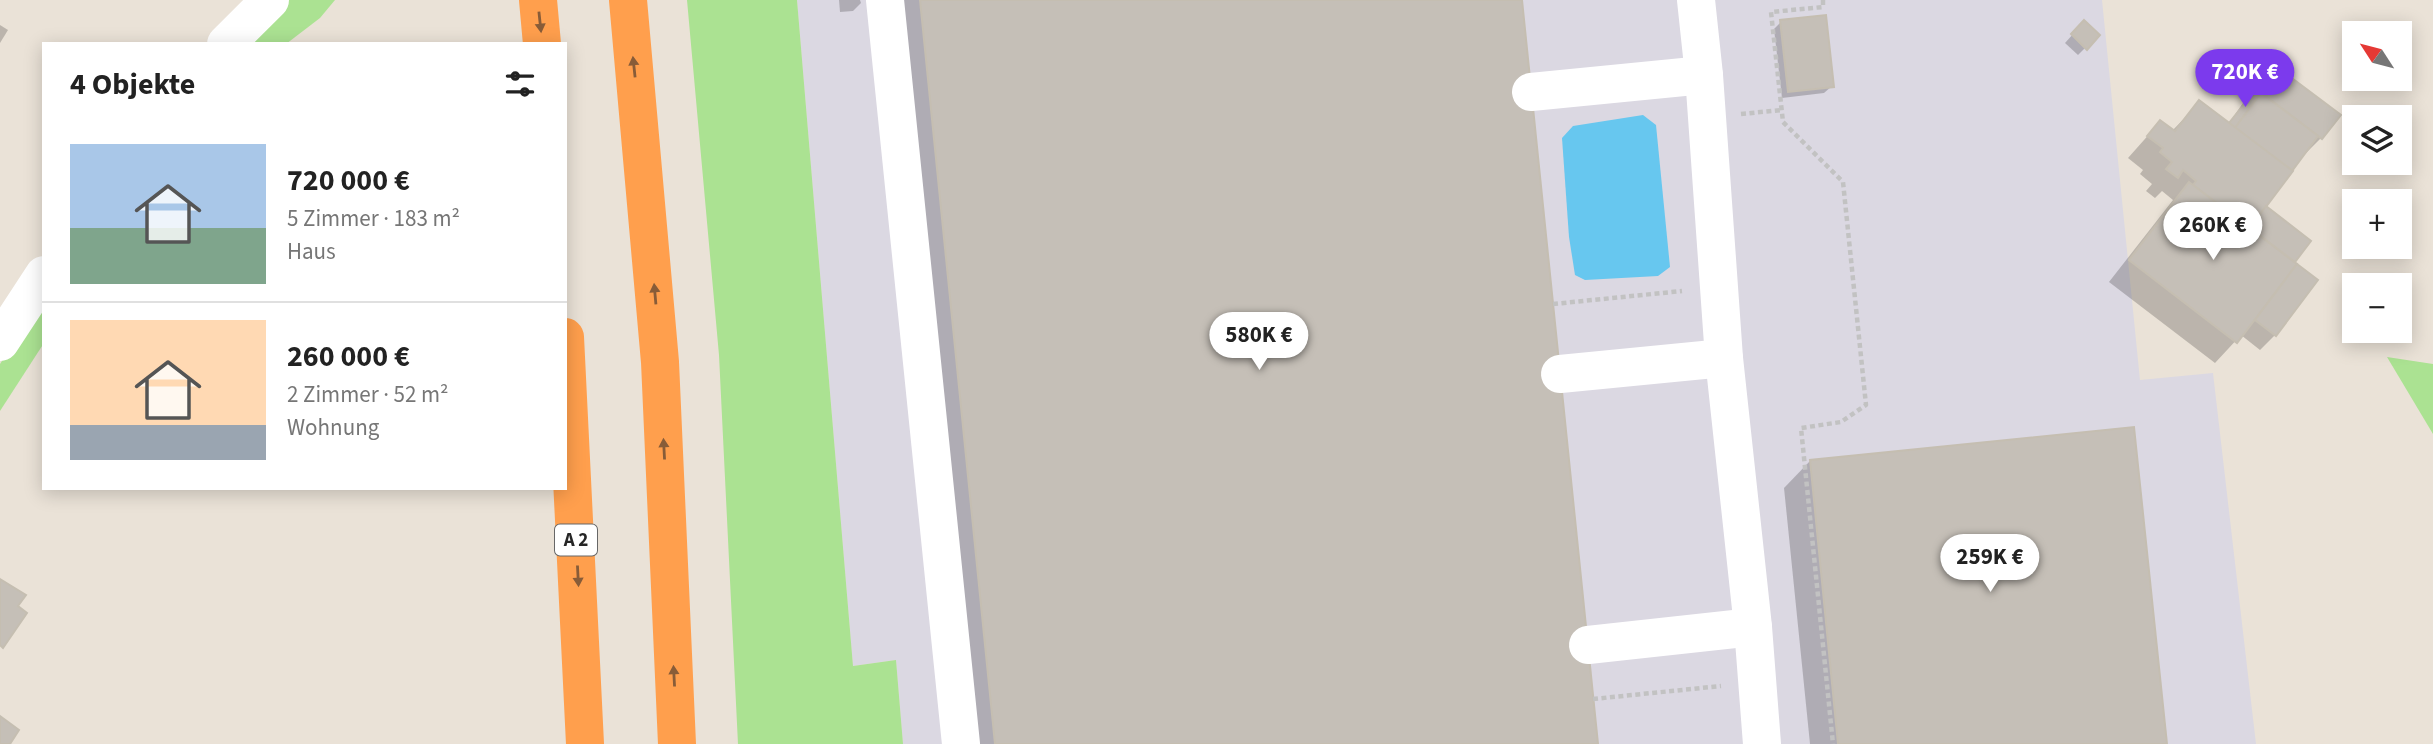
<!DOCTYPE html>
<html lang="de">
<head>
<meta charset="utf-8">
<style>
	body { margin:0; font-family:"Source Sans 3",sans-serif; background:#f2f2f2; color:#222; height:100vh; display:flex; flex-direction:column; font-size:26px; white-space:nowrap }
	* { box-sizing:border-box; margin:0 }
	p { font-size:23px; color:#767676 }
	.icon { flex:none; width:38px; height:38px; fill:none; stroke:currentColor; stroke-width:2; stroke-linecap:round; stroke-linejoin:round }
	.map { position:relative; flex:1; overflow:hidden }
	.details { position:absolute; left:42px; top:42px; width:525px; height:448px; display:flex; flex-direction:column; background:#fff; border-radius:0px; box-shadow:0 4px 18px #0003 }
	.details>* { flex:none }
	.needle { width:46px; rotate:306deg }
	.fabs { position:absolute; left:2342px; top:21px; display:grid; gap:14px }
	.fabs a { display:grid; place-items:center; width:70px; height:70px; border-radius:0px; background:#fff; box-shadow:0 4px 18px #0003; font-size:35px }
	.price { position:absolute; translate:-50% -60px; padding:0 16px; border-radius:24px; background:#fff; color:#222; font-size:23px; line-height:46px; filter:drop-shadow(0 2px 4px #0008) }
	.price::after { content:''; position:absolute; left:50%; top:42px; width:21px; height:16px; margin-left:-10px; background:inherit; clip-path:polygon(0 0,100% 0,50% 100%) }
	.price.selected { background:#7c3aed; color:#fff }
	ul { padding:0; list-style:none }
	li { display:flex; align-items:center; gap:21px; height:175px; padding:0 28px }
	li+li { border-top:2px solid #e0e0e0 }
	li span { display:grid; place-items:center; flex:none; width:196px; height:140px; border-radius:0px; color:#555 }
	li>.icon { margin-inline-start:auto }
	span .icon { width:84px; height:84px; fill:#fffc; stroke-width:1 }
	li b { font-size:30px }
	h2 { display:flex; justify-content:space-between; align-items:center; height:84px; padding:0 28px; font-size:30px }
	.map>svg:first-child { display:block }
	.industrial { fill:#dbd8e2 }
	.green { fill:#abe292 }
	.water { fill:#67c7ef }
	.shadow { fill:#0003 }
	.building { fill:#c5bfb7; stroke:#c5beb1; stroke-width:2 }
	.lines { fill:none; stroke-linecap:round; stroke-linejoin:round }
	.path { stroke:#c2c2c2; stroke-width:4.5; stroke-dasharray:5 3.5; stroke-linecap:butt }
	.minor { stroke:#fff; stroke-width:38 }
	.highway { stroke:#ff9f4d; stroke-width:38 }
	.oneway { fill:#885c38 }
	.labels { text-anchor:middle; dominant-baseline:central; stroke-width:5; stroke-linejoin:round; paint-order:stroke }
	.shield { fill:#fff; stroke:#676767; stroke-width:2 }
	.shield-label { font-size:19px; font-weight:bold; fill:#262626 }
</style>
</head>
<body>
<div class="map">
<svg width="2433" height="744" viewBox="0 0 2433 744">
	<rect width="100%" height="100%" fill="#eae2d7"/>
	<!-- industrial -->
	<path class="industrial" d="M797 0H2102L2140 380 2213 373 2256 744H903L896 660 853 666Z"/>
	<!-- green -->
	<g class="green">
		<path d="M287 0H335L320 18 286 44H245Z"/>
		<path d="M687 0H797L853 666 896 660 903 744H738L719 355Z"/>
		<path d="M44 298V343L0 411V364Z"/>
		<path d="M2387 357 2433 364V434Z"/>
	</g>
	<!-- water -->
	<path class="water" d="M1643 115 1656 125 1670 267 1658 276 1585 280 1575 275 1569 237 1562 138 1573 126Z"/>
	<!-- shadow -->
	<g class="shadow">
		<path d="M839 0H860L861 3 853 11 840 12Z"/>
		<path d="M892 0H1520L1596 744H967Z"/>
		<path d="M1781 22 1832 86 1824 93 1782 98 1774 29Z"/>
		<path d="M2084 22 2098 35 2078 55 2065 43Z"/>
		<path d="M0 25 8 30 0 43Z"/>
		<path d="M2273 66 2321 138 2306 153 2304 151 2259 213 2309 241 2293 263 2316 281 2275 335 2260 350 2241 335 2215 363 2109 282 2173 200 2162 191 2155 198 2146 191 2152 184 2140 174 2143 170 2128 158 2160 122 2172 131 2199 103 2228 125 2258 81Z"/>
		<path d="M1810 461 2165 744H1810L1784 488Z"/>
	</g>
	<!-- building -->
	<g class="building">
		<path d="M920 0H1522L1598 744H995Z"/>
		<path d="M1826 15 1834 87 1788 92 1780 20Z"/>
		<path d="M2084 20 2100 35 2087 50 2071 34Z"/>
		<path d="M2273 64 2341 115 2322 139 2255 88Z"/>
		<path d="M2256 89 2261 93 2235 128 2229 123Z"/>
		<path d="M2261 93 2318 136 2292 171 2235 128Z"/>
		<path d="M2199 100 2293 171 2250 228 2193 185 2196 181 2183 170 2178 178 2166 169 2172 162 2160 152 2163 148 2147 136 2160 120 2175 131Z"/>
		<path d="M2189 182 2297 264 2237 343 2129 260Z"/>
		<path d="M2266 206 2311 241 2295 262 2250 228Z"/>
		<path d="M2297 264 2318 280 2276 336 2255 320Z"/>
		<path d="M2134 427 2167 744H1838L1810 460Z"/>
		<path d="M0 579 26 595 18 606 27 613 3 648 0 645Z"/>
		<path d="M0 716 19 730 10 744H0Z"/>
	</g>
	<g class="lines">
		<!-- path -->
		<g class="path">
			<path d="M1823 0V7L1771 12 1783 122 1843 182 1866 405 1841 422 1801 428 1833 744"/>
			<path d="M1741 114 1782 110"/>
			<path d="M1553 304 1682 291"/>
			<path d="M1593 699 1721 686"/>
		</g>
		<!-- minor -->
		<g class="minor">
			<path d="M885 0 961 744"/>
			<path d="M1696 0 1704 75 1724 358 1753 627 1762 744"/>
			<path d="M226 44 270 0"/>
			<path d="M1531 92 1704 75"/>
			<path d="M0 342 44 275"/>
			<path d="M1560 374 1724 358"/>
			<path d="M1588 645 1753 627"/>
		</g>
		<!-- highway -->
		<g class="highway">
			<path d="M538 0 542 44"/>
			<path d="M628 0 660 362 677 744"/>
			<path d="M565 337 585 744"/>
		</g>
	</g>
	<!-- one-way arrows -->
	<defs><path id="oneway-solid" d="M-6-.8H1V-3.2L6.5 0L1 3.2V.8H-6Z" transform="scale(1.75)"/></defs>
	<g class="oneway">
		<use href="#oneway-solid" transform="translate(540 22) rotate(84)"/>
		<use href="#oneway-solid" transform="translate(634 67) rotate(-96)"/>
		<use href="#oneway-solid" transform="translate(655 294) rotate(-95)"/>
		<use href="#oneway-solid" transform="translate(664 449) rotate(-93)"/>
		<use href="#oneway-solid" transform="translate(578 576) rotate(87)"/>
		<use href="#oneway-solid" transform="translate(674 676) rotate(-93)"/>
	</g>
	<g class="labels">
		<!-- shield labels -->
		<rect class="shield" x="555" y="524.5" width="42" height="31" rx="5"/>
		<g class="shield-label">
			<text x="576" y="540">A 2</text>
		</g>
	</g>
</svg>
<div class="fabs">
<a><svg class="needle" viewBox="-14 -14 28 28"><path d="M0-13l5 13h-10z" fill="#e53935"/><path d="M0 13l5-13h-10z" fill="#767676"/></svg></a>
<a><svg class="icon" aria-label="layers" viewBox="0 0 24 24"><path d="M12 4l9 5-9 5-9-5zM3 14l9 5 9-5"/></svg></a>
<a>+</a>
<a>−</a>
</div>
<b class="price selected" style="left:2245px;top:109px">720K €</b>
<b class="price" style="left:2213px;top:262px">260K €</b>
<b class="price" style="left:1259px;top:372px">580K €</b>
<b class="price" style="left:1990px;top:594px">259K €</b>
<section class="details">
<h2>4 Objekte<svg class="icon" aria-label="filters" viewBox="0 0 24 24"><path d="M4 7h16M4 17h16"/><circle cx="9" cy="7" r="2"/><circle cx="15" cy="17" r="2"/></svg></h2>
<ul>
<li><span style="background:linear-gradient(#a9c7e8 60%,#7fa58c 0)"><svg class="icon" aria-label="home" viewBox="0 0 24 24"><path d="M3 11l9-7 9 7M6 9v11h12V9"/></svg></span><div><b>720 000 €</b><p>5 Zimmer · 183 m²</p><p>Haus</p></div></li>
<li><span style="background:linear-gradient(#ffd9b3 75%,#9aa5b1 0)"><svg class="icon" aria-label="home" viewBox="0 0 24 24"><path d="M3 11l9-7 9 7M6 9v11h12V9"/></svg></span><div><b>260 000 €</b><p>2 Zimmer · 52 m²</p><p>Wohnung</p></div></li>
</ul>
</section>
</div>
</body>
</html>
